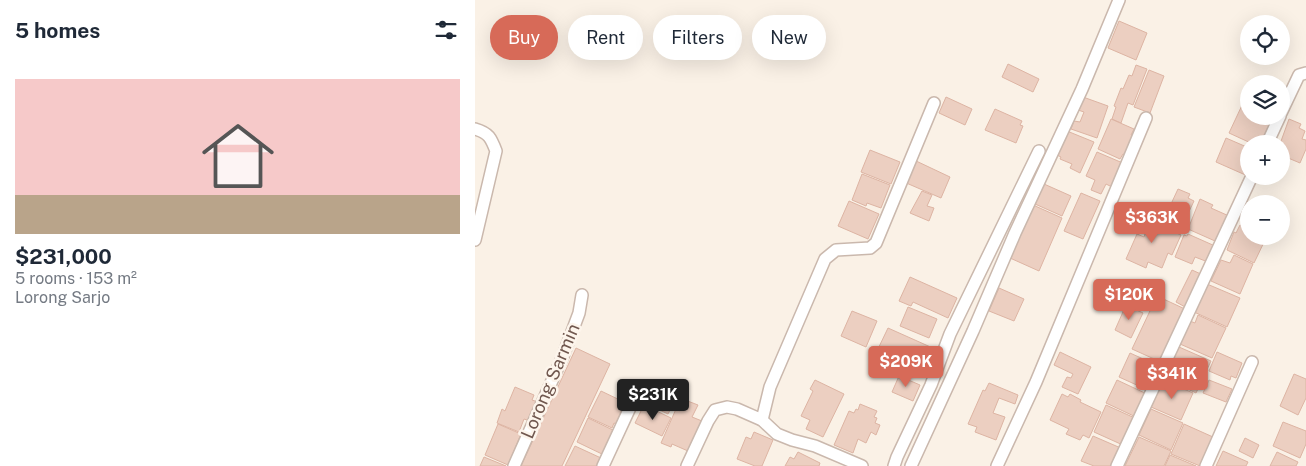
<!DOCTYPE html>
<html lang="en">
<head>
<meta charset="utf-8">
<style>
	body { margin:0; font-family:"Public Sans",sans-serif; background:#f6f6f7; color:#1f2937; height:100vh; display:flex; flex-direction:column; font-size:19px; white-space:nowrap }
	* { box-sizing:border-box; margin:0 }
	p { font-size:16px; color:#747a83 }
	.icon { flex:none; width:28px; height:28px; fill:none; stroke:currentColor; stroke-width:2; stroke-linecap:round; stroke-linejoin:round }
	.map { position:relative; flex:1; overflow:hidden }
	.details { display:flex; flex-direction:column; background:#fff; width:475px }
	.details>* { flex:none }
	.banner { position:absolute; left:15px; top:15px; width:475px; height:45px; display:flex; gap:10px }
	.controls { position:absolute; left:765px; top:15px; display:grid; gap:10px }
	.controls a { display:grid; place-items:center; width:50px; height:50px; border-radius:50%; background:#fff; box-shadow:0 5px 20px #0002; font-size:25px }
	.price { position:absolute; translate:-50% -42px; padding:0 11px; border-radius:5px; background:#d76a58; color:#fff; font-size:16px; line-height:32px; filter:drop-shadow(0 1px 2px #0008) }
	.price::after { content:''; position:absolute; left:50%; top:30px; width:15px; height:11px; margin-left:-8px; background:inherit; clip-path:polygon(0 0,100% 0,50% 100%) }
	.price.selected { background:#222; color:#fff }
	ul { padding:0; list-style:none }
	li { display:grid; align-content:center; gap:10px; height:265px; padding:0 15px }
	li+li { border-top:1px solid #e0e1e3 }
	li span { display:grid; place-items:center; height:155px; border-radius:0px; color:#555 }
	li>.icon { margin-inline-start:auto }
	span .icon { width:90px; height:90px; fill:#fffc; stroke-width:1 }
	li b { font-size:21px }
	h2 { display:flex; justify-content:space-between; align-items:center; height:60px; padding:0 15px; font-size:21px }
	.tag { padding:0 18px; border-radius:22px; background:#fff; box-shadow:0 5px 20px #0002; font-size:18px; line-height:45px }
	.tag.selected { background:#d76a58; color:#fff }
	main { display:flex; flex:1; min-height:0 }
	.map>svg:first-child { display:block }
	.building { fill:#eccfc1; stroke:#ddb4a3 }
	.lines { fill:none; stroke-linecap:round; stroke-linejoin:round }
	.minor-casing { stroke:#cab8ad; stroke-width:14 }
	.minor { stroke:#fff; stroke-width:11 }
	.labels { text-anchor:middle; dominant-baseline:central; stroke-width:5; stroke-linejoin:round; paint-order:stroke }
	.street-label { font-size:18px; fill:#70574e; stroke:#fdf5ec }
</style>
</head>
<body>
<main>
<section class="details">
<h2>5 homes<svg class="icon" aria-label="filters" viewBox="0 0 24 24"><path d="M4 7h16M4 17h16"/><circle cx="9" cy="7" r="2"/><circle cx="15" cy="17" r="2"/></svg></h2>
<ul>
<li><span style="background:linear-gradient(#f6c9c9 75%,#b9a48a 0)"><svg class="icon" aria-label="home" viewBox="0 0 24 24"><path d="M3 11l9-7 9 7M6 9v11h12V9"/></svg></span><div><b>$231,000</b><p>5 rooms · 153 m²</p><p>Lorong Sarjo</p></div></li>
</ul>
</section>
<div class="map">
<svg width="831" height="466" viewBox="0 0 831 466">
	<rect width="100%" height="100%" fill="#faf1e6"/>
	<!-- building -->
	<g class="building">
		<path d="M644 21 672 33 661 60 633 48Z"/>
		<path d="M533 64 564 79 558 92 527 77Z"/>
		<path d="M661 65 672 69 658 105 653 103 646 123 637 119 641 107 639 106 646 88 648 89 654 75 657 76Z"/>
		<path d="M674 70 689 76 675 113 659 107Z"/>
		<path d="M471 97 497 109 490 125 464 113Z"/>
		<path d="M608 97 633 106 622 138 596 129 599 121 605 122 609 112 603 110Z"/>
		<path d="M769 101 774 104V116H799L787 144H778L754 133Z"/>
		<path d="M520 109 547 121 545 125 548 126 541 143 510 130Z"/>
		<path d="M636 119 659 129 656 135 662 137 653 156 648 154 645 159 623 149Z"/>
		<path d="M814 119 826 124 824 128 830 131 827 139 831 140V149L825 163 806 155 805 144Z"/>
		<path d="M592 131 619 142 605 173 595 168 597 164 585 159 586 157 582 155Z"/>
		<path d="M751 138 774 148 775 177 741 162Z"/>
		<path d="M395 150 425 162 416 184 386 172Z"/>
		<path d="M622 152 650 164 639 188 631 184 626 194 616 190 620 180 611 176Z"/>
		<path d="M439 160 475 177 466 198 429 182Z"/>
		<path d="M387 174 415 185 406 208 392 203 391 206 377 200Z"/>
		<path d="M569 184 596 196 587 216 560 204Z"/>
		<path d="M703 189 715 194 713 198 719 201 709 222 702 219 700 224 689 219Z"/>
		<path d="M447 191 457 195 452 206 459 208 454 221 435 213Z"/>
		<path d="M606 193 625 201 608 239 589 231Z"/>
		<path d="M725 199 738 205 736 208 754 216 740 241 713 229Z"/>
		<path d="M374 201 404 214 393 239 363 226Z"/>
		<path d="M558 205 587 218 564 271 535 258Z"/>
		<path d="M660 215 706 235 697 255 693 253 687 268 673 262 671 268 651 259 662 234 669 237 671 231 656 224Z"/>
		<path d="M765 225 774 229V236H792L779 263 752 250 759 232 761 233Z"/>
		<path d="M713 234 740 246 733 262 720 257 717 264 700 257 709 235 712 236Z"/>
		<path d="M759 255 778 264 765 294 736 281 746 260 755 263Z"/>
		<path d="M717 270 728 275 712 308 701 302Z"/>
		<path d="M435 277 482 298 473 318 438 302 436 306 424 301Z"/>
		<path d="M732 284 765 298 752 327 719 312Z"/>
		<path d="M524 288 549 299 539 321 514 311Z"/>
		<path d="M682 296 712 310 688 363 657 349Z"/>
		<path d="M651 305 668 313 656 338 640 330Z"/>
		<path d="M433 307 462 319 454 338 425 326Z"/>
		<path d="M377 311 402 321 391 347 366 336Z"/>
		<path d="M723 315 751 328 737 358 705 344 715 321 720 323Z"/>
		<path d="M413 328 460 349 450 372 402 351Z"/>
		<path d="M704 347 736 361 721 393 700 383 702 379 691 374Z"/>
		<path d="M101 348 135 364 87 466H46Z"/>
		<path d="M585 352 616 367 603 394 587 387 592 377 596 378 598 374 579 365Z"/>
		<path d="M742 352 767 363 761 378 756 376 755 380 734 371Z"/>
		<path d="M655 353 686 367 675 391 644 377Z"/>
		<path d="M819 374 831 379V398L823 415 805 406Z"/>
		<path d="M424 376 445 385 438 401 417 392Z"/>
		<path d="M340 380 369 394 348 437 331 429 335 420 326 416 338 391 335 389Z"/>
		<path d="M642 380 674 395 663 418 631 403Z"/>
		<path d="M688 380 718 393 706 420 676 407Z"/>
		<path d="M734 380 757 389 751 402 728 393Z"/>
		<path d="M514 383 543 395 540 404 524 398 518 413 530 417 521 440 500 432 502 427 493 424 508 390 510 391Z"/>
		<path d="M40 387 59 395 57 400 63 402 55 421 49 419 44 432 22 423 27 409 30 411Z"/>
		<path d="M188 388 203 395 193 414 170 403 177 389 186 393Z"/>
		<path d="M126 391 149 402 146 409 151 411 144 425 139 423 137 428 113 417Z"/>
		<path d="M587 394 593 397 595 394 606 400 605 402 626 412 614 438 608 435 605 440 591 434 594 429 575 420Z"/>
		<path d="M210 400 223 405 217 417 227 421 213 451 197 444 196 447 186 443 201 409 205 411Z"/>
		<path d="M385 404 402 411 399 417 402 418 400 423 405 425 401 435 396 432 391 443 383 439 378 453 359 445 374 411 379 413 381 409 383 410Z"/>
		<path d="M169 405 196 418 187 436 160 423Z"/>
		<path d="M631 405 662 419 650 446 619 432Z"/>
		<path d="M676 409 708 423 696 450 664 435Z"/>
		<path d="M113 418 140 431 129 455 102 442Z"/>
		<path d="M808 422 831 431V444L825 458 798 446Z"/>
		<path d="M23 424 46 434 33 465 10 455Z"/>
		<path d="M709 424 738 437 725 466 696 454Z"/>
		<path d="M279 432 298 440 287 466H280L262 459 271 437 276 439Z"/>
		<path d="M618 436 648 449 640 466H619L606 461Z"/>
		<path d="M664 437 696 451 689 466H650Z"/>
		<path d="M770 438 784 445 778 458 764 451Z"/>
		<path d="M100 446 126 458 123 466H90Z"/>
		<path d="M748 451 773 462 771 466H741Z"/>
		<path d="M323 452 345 463 344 466H310L315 457 319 459Z"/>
		<path d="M802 452 823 462 821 466H795Z"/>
		<path d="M695 455 721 466H690Z"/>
		<path d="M9 457 31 466H5Z"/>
	</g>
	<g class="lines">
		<defs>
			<g id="minor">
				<path d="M806 113 824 75 831 73"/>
				<path d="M0 129C14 133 16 138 21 151L0 240"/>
				<path d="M792 144 805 116"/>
				<path d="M287 420 295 387 350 259 361 250 395 248 401 243 459 103"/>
				<path d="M39 466 88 356 104 313 107 295"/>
				<path d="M128 466 159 399"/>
				<path d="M212 466 233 421 240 410 252 407 262 409 287 420 302 434 317 440 340 446 387 466"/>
				<path d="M419 466 422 457 456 385 475 334 564 151"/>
				<path d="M436 466 498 331 540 233 607 89 644 0"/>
				<path d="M522 466 561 382 671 118"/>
				<path d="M642 466 777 176"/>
				<path d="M731 466 777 362"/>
			</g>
		</defs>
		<!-- minor casing -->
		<use href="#minor" class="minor-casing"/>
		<!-- minor -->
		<use href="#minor" class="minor"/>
	</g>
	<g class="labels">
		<!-- street labels -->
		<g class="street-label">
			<text transform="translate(75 381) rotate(-67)">Lorong Sarmin</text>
		</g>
	</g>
</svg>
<div class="controls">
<a><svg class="icon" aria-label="locate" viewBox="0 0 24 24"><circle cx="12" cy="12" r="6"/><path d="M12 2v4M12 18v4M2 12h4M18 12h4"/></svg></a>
<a><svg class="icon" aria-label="layers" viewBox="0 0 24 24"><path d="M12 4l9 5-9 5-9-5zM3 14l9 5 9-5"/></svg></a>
<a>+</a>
<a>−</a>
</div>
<b class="price" style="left:677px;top:244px">$363K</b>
<b class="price" style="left:654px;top:321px">$120K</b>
<b class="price" style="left:431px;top:388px">$209K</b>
<b class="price" style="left:697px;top:400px">$341K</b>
<b class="price selected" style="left:178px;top:421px">$231K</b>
<div class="banner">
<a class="tag selected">Buy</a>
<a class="tag">Rent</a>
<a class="tag">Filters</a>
<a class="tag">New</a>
</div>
</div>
</main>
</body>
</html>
